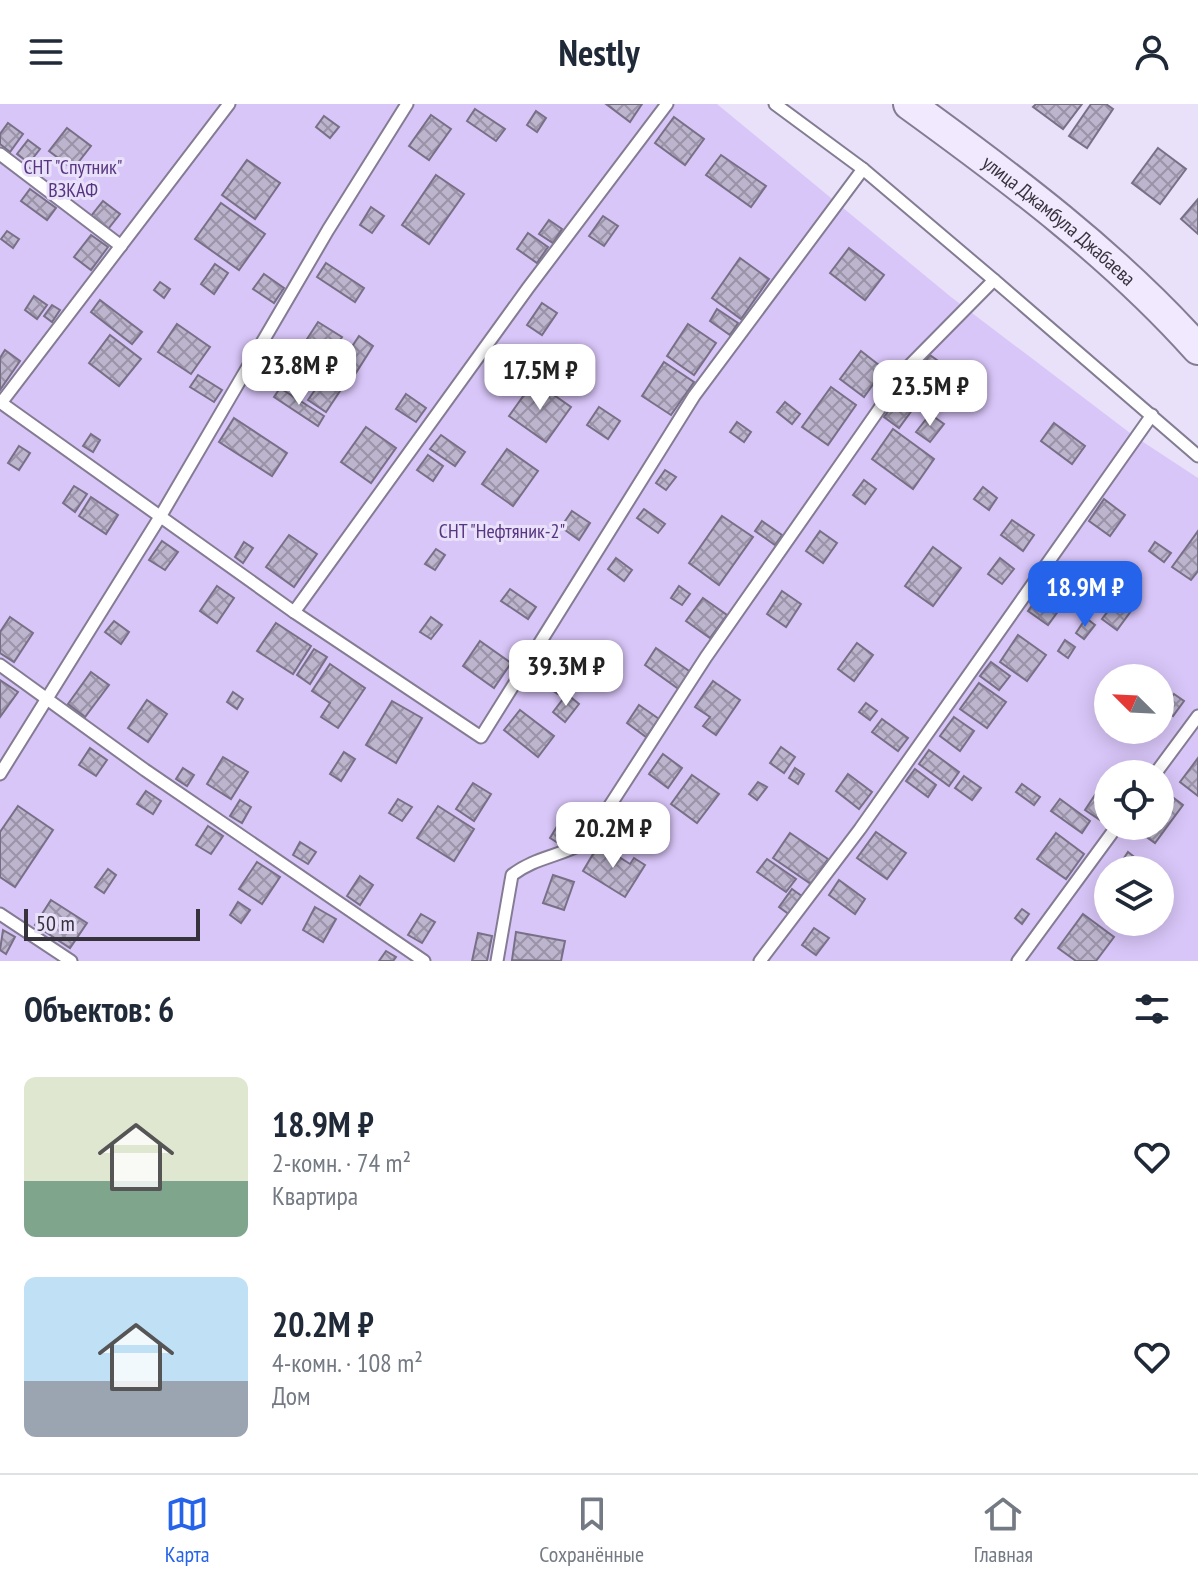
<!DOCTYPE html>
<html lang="ru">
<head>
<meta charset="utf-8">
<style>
	body { margin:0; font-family:"PT Sans Narrow",sans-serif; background:#f6f6f7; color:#1f2937; height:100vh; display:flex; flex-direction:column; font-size:30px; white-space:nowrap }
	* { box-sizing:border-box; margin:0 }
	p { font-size:26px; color:#747a83 }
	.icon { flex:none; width:44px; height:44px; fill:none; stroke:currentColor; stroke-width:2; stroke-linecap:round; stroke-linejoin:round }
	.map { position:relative; height:857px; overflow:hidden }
	.side { display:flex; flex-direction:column; background:#fff; flex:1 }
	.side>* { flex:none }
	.needle { width:52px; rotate:294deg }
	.fabs { position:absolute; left:1094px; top:560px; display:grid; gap:16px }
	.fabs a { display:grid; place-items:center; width:80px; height:80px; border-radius:50%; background:#fff; box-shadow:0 4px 20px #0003; font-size:40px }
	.scale { position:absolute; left:24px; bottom:20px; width:176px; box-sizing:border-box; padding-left:8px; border:4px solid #37333d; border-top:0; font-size:22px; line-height:28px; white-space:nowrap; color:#37333d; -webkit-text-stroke:6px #e9e0fa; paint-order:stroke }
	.price { position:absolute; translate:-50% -68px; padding:0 18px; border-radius:16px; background:#fff; color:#222; font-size:26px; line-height:52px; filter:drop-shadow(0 2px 4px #0008) }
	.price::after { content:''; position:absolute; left:50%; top:48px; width:24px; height:18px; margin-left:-12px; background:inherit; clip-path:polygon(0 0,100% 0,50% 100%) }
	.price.on { background:#2563eb; color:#fff }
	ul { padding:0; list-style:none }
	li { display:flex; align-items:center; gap:24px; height:200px; padding:0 24px }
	li span { display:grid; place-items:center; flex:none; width:224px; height:160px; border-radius:12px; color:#555 }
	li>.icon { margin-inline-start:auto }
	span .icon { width:96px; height:96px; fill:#fffc; stroke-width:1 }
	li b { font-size:34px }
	h2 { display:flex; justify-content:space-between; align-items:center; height:96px; padding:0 24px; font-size:34px }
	header { display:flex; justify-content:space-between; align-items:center; height:104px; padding:0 24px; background:#fff; font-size:36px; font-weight:700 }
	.tabs { display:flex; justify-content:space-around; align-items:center; height:112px; border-top:2px solid #e0e1e3; background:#fff; font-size:22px; color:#747a83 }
	.tabs a { display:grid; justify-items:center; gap:4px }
	.tabs .on { color:#2563eb }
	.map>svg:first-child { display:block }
	.garden { fill:#d9c6f9; fill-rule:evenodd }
	.building { fill:url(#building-cross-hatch); stroke:#787087; stroke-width:2 }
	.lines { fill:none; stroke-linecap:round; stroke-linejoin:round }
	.service-casing { stroke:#847c93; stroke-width:15 }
	.secondary-casing { stroke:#847c93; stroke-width:34 }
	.service { stroke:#fff; stroke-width:11 }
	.secondary { stroke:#f1e9fe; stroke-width:30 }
	.labels { text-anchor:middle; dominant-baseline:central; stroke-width:6; stroke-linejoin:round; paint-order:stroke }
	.park-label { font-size:20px; fill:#573581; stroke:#e9e0fa }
	.street-label { font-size:20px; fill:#37333d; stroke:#e9e0fa }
</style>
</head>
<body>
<header><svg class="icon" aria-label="menu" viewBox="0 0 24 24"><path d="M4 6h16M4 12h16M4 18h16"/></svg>Nestly<svg class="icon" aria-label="person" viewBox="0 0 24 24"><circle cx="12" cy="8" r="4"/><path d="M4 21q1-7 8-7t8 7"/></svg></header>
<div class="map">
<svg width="1198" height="857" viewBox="0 0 1198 857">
	<defs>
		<pattern id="building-cross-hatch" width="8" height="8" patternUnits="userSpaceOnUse" patternTransform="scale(2)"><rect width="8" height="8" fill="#bdb4cd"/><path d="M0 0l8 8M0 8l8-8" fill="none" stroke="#9a93a8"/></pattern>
	</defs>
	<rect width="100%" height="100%" fill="#e9e0fa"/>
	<!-- garden -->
	<path class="garden" d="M0 0H717L951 193 1134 332 1198 374V857H0ZM1108 574H1160V626H1108ZM1108 670H1160V722H1108ZM1108 766H1160V818H1108Z"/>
	<!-- building -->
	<g class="building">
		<path d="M606 0H642L630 18Z"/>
		<path d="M1036 0H1082L1063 25 1033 3Z"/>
		<path d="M1091 0H1106L1113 5 1087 44 1069 32Z"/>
		<path d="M475 5 505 25 496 37 467 17Z"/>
		<path d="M536 7 546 14 537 28 527 21Z"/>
		<path d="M431 11 451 25 429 56 409 42Z"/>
		<path d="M324 12 339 23 330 34 316 23Z"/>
		<path d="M674 13 704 35 685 61 655 39Z"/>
		<path d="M8 19 23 30 10 48 0 40V30Z"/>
		<path d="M67 24 91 42 73 65 49 47Z"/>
		<path d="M28 36 40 45 29 59 17 50Z"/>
		<path d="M1158 44 1186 65 1160 100 1132 79Z"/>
		<path d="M721 51 766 82 751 103 706 71Z"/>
		<path d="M247 56 280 79 255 115 222 91Z"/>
		<path d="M436 71 464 90 429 140 402 121Z"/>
		<path d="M30 85 56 104 47 116 21 97Z"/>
		<path d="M1198 95V130L1181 115Z"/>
		<path d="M103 97 120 110 108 125 91 112Z"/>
		<path d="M221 99 265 130 239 166 195 135Z"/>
		<path d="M371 103 384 112 372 129 360 121Z"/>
		<path d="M603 112 618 122 604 142 589 132Z"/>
		<path d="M549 116 562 125 553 139 539 130Z"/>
		<path d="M7 127 19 135 13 144 1 135Z"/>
		<path d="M528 129 548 143 537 159 517 145Z"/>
		<path d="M91 131 108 143 91 166 74 153Z"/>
		<path d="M849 144 884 171 865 196 830 169Z"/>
		<path d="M740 154 769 175 741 215 712 194Z"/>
		<path d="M326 159 364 184 355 198 317 173Z"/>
		<path d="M215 160 228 169 214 190 201 180Z"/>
		<path d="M264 170 284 184 274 199 253 185Z"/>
		<path d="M160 178 170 185 164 194 154 186Z"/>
		<path d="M34 192 47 201 37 215 25 206Z"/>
		<path d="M100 196 142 228 132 240 91 208Z"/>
		<path d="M542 199 557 209 542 231 527 221Z"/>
		<path d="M52 201 60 206 52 218 44 212Z"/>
		<path d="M717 205 738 219 730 231 710 217Z"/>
		<path d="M318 218 342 233 322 264 298 249Z"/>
		<path d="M177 220 210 243 191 270 158 248Z"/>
		<path d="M688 220 716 239 694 271 667 252Z"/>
		<path d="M110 231 141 255 119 282 89 259Z"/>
		<path d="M359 232 373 242 347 283 332 273Z"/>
		<path d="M5 246 20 257 0 286V254Z"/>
		<path d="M861 247 884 265 864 293 840 275Z"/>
		<path d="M930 251 967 278 948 303 926 287 899 324 884 313Z"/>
		<path d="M561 256 590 277 582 288 553 267Z"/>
		<path d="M664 258 694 278 671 311 642 292Z"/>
		<path d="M198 271 222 286 214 298 190 283Z"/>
		<path d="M324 273 342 284 326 308 308 296Z"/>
		<path d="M534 277 571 303 546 338 509 312Z"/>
		<path d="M831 283 856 301 828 341 802 323Z"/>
		<path d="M280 284 324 312 318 322 274 293Z"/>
		<path d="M406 290 426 304 416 318 396 305Z"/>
		<path d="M785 298 800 310 792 320 777 308Z"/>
		<path d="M599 303 620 317 608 335 587 321Z"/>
		<path d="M930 310 944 320 930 338 916 328Z"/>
		<path d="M234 314 287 349 272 372 219 338Z"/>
		<path d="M737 318 751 328 744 338 730 328Z"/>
		<path d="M1054 319 1085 342 1072 360 1041 337Z"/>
		<path d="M366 323 396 344 371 379 341 358Z"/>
		<path d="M893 325 934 355 913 385 872 355Z"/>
		<path d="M91 330 100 336 93 348 83 342Z"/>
		<path d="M441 331 465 348 455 362 430 345Z"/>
		<path d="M19 342 30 349 19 366 8 359Z"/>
		<path d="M507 345 538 367 513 402 482 380Z"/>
		<path d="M428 351 443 362 433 377 417 366Z"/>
		<path d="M665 366 676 373 666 386 656 379Z"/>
		<path d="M864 376 876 385 865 400 853 391Z"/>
		<path d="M74 382 87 390 75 408 63 399Z"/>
		<path d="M983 383 997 394 989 406 974 395Z"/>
		<path d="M91 393 118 411 106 430 79 412Z"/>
		<path d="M1104 395 1125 411 1110 432 1089 417Z"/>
		<path d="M644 405 665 420 658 429 637 414Z"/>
		<path d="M572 407 590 419 579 436 561 423Z"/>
		<path d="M722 412 753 433 719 481 689 459Z"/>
		<path d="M1012 416 1034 431 1023 447 1001 431Z"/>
		<path d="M762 417 782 431 775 441 755 427Z"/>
		<path d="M820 427 837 439 823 459 806 447Z"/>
		<path d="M1198 427V467L1191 476 1172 463Z"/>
		<path d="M289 431 317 450 294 483 266 463Z"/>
		<path d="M162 437 178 448 165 466 149 456Z"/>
		<path d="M244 438 253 444 243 459 235 453Z"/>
		<path d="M1155 438 1171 449 1164 458 1149 447Z"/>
		<path d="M933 443 961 464 933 502 905 482Z"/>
		<path d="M436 445 445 451 435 466 425 460Z"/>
		<path d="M616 454 632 466 624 477 608 465Z"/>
		<path d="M1000 454 1014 465 1002 480 988 470Z"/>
		<path d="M1050 476 1070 491 1048 521 1028 507Z"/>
		<path d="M217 482 234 494 217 519 200 507Z"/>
		<path d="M679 482 690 490 682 501 671 494Z"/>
		<path d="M510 485 536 503 528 515 501 497Z"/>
		<path d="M782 487 801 500 786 523 767 510Z"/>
		<path d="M1119 492 1134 503 1117 526 1102 515Z"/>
		<path d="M703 494 727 511 710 534 686 517Z"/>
		<path d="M10 513 33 529 14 558 0 549V528Z"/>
		<path d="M431 513 442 521 431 535 420 528Z"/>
		<path d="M1086 514 1095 521 1084 535 1076 529Z"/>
		<path d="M114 517 129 528 121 540 105 528Z"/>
		<path d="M276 519 311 542 293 570 257 547Z"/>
		<path d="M1018 531 1046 551 1027 577 1000 558Z"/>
		<path d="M1065 536 1075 543 1068 554 1058 547Z"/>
		<path d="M480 537 511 559 494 584 463 562Z"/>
		<path d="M857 539 873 551 854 577 838 565Z"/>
		<path d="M656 544 692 569 680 586 645 561Z"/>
		<path d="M314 545 327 553 310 580 297 571Z"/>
		<path d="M991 558 1010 572 999 586 980 572Z"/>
		<path d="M330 560 365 584 338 624 321 613 330 599 312 587Z"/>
		<path d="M543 567 564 580 558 590 537 576Z"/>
		<path d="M91 568 109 581 85 613 68 600Z"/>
		<path d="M0 576 18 588 0 613Z"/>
		<path d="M713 577 740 596 716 631 703 622 710 613 695 603Z"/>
		<path d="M979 579 1006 598 987 624 960 605Z"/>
		<path d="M233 588 243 595 237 605 227 598Z"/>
		<path d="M567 590 579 600 565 618 553 608Z"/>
		<path d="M1174 590 1184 597 1173 612 1163 605Z"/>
		<path d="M147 596 167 610 148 638 128 624Z"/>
		<path d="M392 597 422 614 396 659 366 641Z"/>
		<path d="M866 599 877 607 870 616 859 608Z"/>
		<path d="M639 601 659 615 646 633 627 619Z"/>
		<path d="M520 606 554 632 538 653 504 626Z"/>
		<path d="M954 613 974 627 960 647 940 632Z"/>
		<path d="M882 615 908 634 898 647 872 628Z"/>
		<path d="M781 643 795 653 784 669 770 659Z"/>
		<path d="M90 644 107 656 96 672 79 661Z"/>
		<path d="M929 646 959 668 949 682 919 660Z"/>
		<path d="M344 648 355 655 341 677 330 670Z"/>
		<path d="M663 650 682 664 668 684 649 670Z"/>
		<path d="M223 653 248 668 231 695 207 680Z"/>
		<path d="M1198 654V692L1180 678Z"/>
		<path d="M183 664 194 671 187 682 176 675Z"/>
		<path d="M795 664 804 670 798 680 789 674Z"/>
		<path d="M915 665 936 681 928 693 906 677Z"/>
		<path d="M848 670 872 688 859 705 836 687Z"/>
		<path d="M692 671 719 690 697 719 671 700Z"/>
		<path d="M964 672 981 684 972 696 955 684Z"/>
		<path d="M758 678 767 683 757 696 749 690Z"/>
		<path d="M473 679 491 690 474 717 456 705Z"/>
		<path d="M1022 680 1040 693 1034 701 1016 688Z"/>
		<path d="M1163 686 1183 701 1155 739 1134 724 1160 722Z"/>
		<path d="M146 687 161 697 153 710 137 700Z"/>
		<path d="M1095 691 1108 700 1100 716 1085 706Z"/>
		<path d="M398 695 412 703 402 717 389 709Z"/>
		<path d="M1060 695 1090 717 1082 729 1051 707Z"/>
		<path d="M240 696 251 703 242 719 230 712Z"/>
		<path d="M18 702 53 726 15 783 0 773V728Z"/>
		<path d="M438 702 474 725 454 757 417 734Z"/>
		<path d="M584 702 597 710 590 721 577 713Z"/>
		<path d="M562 714 579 724 566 744 550 734Z"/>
		<path d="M208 722 223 732 211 750 196 741Z"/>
		<path d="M876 728 906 749 887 775 857 754Z"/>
		<path d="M790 729 828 755 811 780 773 754Z"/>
		<path d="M1056 729 1084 750 1066 775 1037 755Z"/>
		<path d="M300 738 316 748 308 760 293 751Z"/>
		<path d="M599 740 630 760 634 754 645 761 625 793 583 767Z"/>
		<path d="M1128 748 1142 759 1137 766H1129L1120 760Z"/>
		<path d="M767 755 796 775 786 788 757 768Z"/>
		<path d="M257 758 280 773 262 800 239 785Z"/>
		<path d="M108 765 116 771 104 789 95 783Z"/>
		<path d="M553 771 574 778 564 806 543 799Z"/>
		<path d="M360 772 373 781 360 801 347 792Z"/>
		<path d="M839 776 865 795 855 810 829 791Z"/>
		<path d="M792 785 803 793 790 811 779 803Z"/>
		<path d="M51 796 87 819 70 844 35 821Z"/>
		<path d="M238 798 250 806 241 819 230 811Z"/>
		<path d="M315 803 336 815 323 838 303 826Z"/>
		<path d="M1022 805 1029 810 1022 820 1015 814Z"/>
		<path d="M421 810 435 818 422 839 408 831Z"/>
		<path d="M1083 810 1114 833 1096 857H1076L1058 844Z"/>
		<path d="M814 824 829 834 816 851 802 841Z"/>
		<path d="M3 826 15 833 6 850 0 846Z"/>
		<path d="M516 828 565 837 561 857 512 856Z"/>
		<path d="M478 829 492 832 487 857H472Z"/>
		<path d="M386 847 396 853 393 857H379Z"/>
	</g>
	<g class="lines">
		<defs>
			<g id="service">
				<path d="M0 50 121 142"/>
				<path d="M994 176 1198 352"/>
				<path d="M0 298 294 508 481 633 694 292 863 65"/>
				<path d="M1 299 229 0"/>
				<path d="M294 508 528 184 667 0"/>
				<path d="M0 561 145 666 424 857"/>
				<path d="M0 670 160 413 328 126 407 0"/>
				<path d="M1155 670 1198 612"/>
				<path d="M0 810 71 857"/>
				<path d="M497 857 512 771C535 753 562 752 587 737L706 553 910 261 994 176 863 65 775 0"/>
				<path d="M760 857 860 725 1152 311"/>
				<path d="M1018 857 1117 722"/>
			</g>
			<g id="secondary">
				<path id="s1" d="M909 0C1011 74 1114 151 1198 245"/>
			</g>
		</defs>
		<!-- service casing -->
		<use href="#service" class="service-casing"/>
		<!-- secondary casing -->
		<use href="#secondary" class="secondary-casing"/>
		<!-- service -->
		<use href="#service" class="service"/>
		<!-- secondary -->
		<use href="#secondary" class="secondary"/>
	</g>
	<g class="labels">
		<!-- park labels -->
		<g class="park-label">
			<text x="73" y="63">СНТ "Спутник"<tspan x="73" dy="23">ВЗКАФ</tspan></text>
			<text x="502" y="427">СНТ "Нефтяник-2"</text>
		</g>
		<!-- street labels -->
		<g class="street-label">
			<text stroke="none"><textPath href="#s1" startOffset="190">улица Джамбула Джабаева</textPath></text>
		</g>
	</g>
</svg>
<div class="fabs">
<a><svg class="needle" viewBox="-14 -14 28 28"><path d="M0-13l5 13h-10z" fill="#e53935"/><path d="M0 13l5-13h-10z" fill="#747a83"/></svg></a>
<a><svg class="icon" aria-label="locate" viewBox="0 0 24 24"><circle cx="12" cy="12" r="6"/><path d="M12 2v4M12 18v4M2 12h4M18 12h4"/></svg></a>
<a><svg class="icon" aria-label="layers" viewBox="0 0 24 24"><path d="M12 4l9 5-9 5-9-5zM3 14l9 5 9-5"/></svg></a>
</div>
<div class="scale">50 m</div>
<b class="price" style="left:299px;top:303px">23.8M ₽</b>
<b class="price" style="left:540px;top:308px">17.5M ₽</b>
<b class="price" style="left:930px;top:324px">23.5M ₽</b>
<b class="price on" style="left:1085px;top:525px">18.9M ₽</b>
<b class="price" style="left:566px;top:604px">39.3M ₽</b>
<b class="price" style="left:613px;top:766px">20.2M ₽</b>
</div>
<section class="side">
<h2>Объектов: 6<svg class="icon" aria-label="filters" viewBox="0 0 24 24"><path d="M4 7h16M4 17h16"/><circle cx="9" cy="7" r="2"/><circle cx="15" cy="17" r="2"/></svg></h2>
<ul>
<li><span style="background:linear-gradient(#dfe7d0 65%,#7fa58c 0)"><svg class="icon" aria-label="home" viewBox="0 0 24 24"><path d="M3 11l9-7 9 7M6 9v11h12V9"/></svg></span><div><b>18.9M ₽</b><p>2-комн. · 74 m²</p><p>Квартира</p></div><svg class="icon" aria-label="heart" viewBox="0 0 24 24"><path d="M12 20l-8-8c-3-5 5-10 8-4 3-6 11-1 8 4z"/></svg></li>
<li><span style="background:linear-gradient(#bfe0f5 65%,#9aa5b1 0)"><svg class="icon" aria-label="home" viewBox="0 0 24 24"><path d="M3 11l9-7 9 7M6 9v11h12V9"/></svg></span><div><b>20.2M ₽</b><p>4-комн. · 108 m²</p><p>Дом</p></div><svg class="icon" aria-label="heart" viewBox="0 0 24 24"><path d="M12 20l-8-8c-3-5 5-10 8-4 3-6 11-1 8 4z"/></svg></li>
</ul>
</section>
<nav class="tabs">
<a class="on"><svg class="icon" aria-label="map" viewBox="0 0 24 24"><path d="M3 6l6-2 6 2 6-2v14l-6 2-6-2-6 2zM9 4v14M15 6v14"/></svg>Карта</a>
<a><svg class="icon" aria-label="saved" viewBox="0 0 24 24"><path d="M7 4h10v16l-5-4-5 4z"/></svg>Сохранённые</a>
<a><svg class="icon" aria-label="home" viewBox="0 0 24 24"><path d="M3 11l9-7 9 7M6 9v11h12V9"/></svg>Главная</a>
</nav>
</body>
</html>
